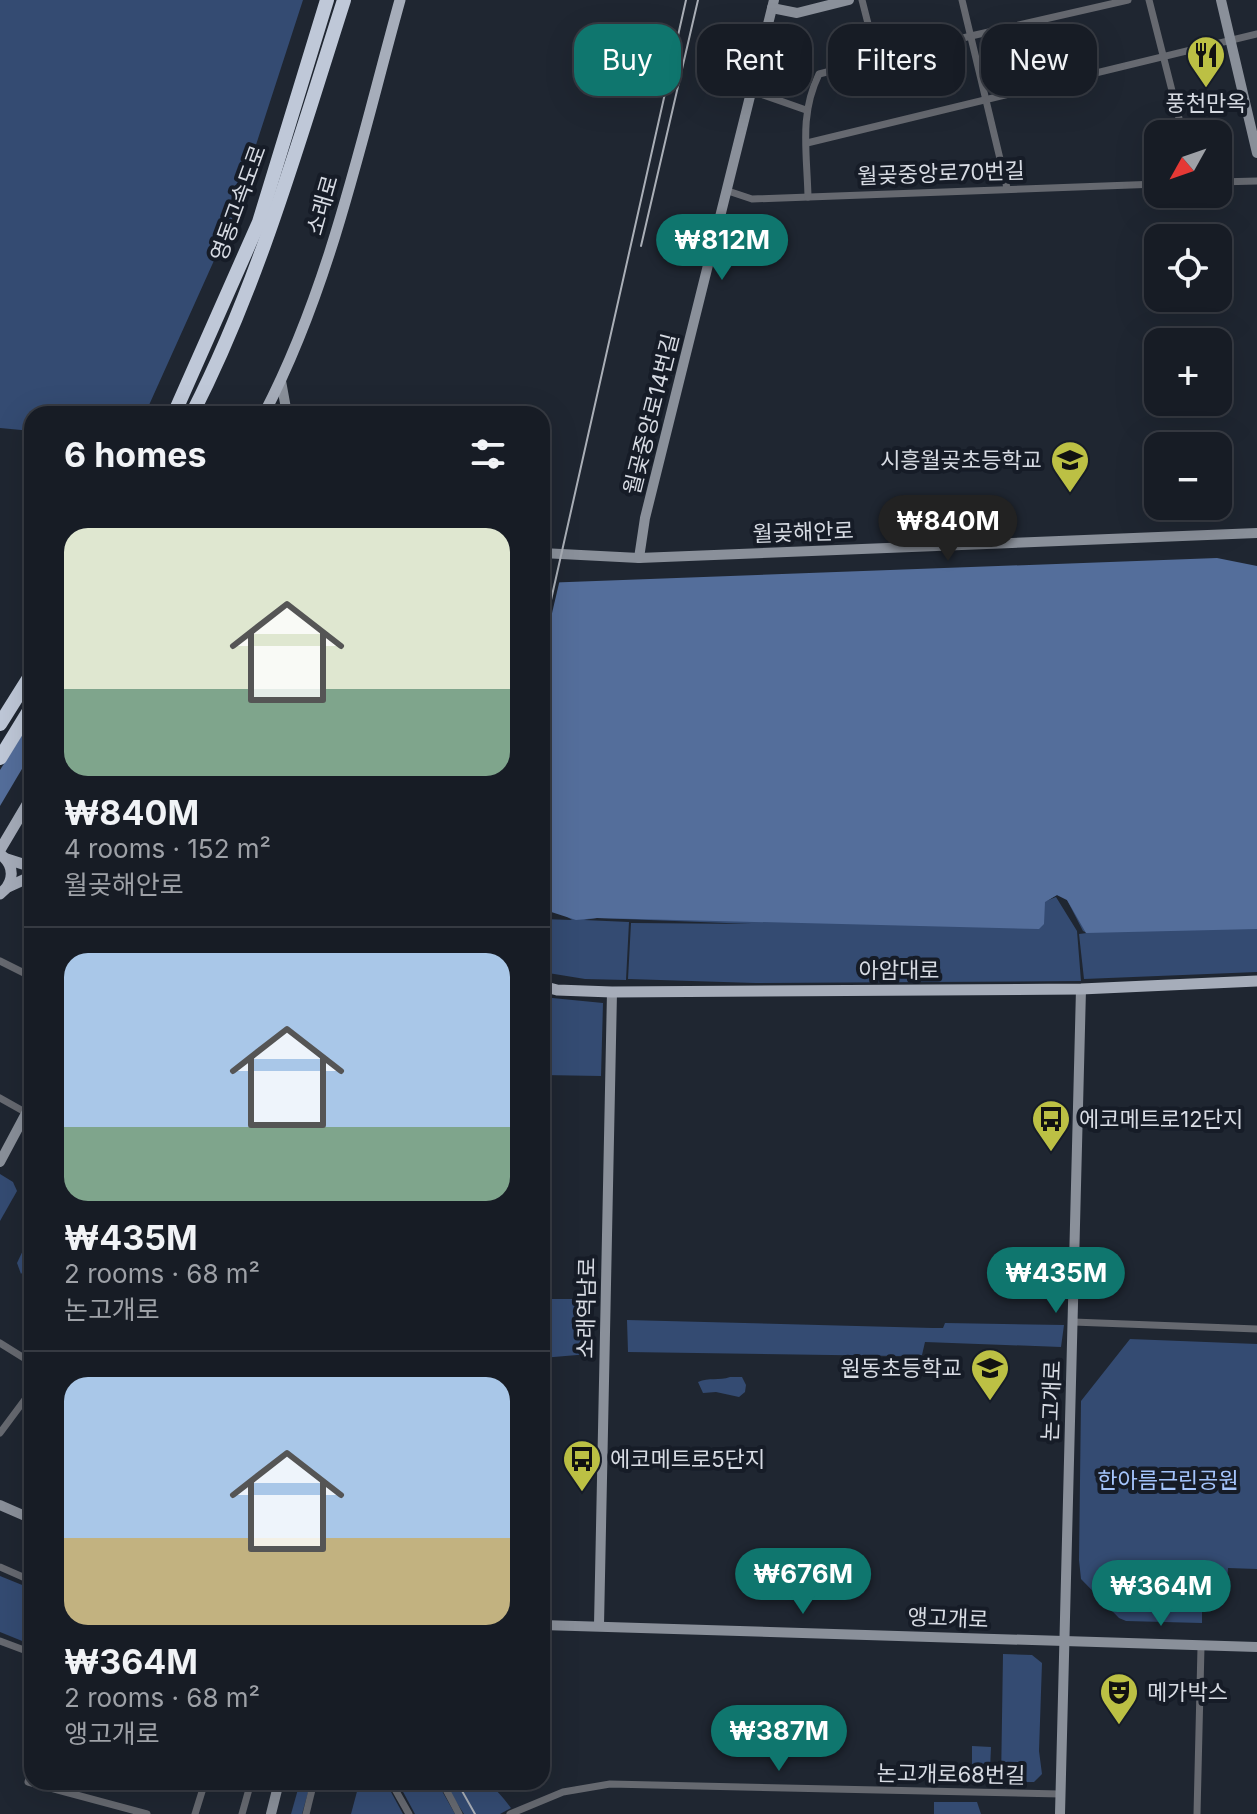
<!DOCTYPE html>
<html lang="en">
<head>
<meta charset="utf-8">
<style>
	body { margin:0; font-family:Inter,"Noto Sans KR",sans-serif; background:#242932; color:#f1f3f6; height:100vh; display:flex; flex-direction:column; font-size:30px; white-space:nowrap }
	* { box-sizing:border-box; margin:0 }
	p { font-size:26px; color:#9ea1a7 }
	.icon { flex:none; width:44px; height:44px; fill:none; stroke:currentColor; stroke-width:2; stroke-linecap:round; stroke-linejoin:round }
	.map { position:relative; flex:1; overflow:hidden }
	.panel { position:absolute; left:24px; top:406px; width:526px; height:1384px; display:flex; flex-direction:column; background:#171c25; border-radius:24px; box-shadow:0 8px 32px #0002,0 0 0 2px #363a42 }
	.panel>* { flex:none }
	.banner { position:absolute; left:574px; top:24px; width:562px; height:72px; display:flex; gap:16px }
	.needle { width:52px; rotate:230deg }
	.tools { position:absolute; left:1144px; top:120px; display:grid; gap:16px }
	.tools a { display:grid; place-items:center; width:88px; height:88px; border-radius:16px; background:#171c25; box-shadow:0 8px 32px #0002,0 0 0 2px #363a42; font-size:40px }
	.price { position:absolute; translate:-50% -68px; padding:0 18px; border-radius:28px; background:#0f766e; color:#fff; font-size:26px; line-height:52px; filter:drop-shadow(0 2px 4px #0008) }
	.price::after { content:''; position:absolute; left:50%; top:48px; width:24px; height:18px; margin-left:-12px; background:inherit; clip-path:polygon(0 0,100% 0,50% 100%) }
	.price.current { background:#222; color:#fff }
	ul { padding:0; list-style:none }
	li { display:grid; align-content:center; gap:16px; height:424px; padding:0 40px }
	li+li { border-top:2px solid #363a42 }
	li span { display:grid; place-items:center; height:248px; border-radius:24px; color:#555 }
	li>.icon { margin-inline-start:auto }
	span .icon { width:144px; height:144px; fill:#fffc; stroke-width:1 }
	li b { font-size:34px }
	h2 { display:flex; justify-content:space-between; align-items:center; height:96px; padding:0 40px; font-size:34px }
	.chip { padding:0 28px; border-radius:24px; background:#171c25; box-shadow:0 8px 32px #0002,0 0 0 2px #363a42; font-size:28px; line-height:72px }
	.chip.current { background:#0f766e; color:#fff }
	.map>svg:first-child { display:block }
	.green { fill:#344b72 }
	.water { fill:#546e9b }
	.pier { fill:#1f2631 }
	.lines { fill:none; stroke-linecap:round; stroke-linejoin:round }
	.street { stroke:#666970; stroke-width:7 }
	.secondary { stroke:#8a909a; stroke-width:10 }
	.primary { stroke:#a6adba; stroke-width:11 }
	.highway { stroke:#bfc8d8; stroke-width:14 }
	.rail { stroke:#aaafb7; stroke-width:2 }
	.labels { text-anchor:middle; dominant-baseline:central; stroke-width:8; stroke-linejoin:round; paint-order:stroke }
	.poi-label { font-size:22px; fill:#d7dbe3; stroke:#161c27; text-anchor:start }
	.street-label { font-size:22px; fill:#d7dbe3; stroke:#161c27 }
	.park-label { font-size:22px; fill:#a5c5fc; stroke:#161c27 }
</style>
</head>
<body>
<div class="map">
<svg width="1257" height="1814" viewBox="0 0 1257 1814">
	<rect width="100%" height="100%" fill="#1f2631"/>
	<!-- green -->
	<g class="green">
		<path d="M0 0H303L230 225 145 414H32V431L0 428Z"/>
		<path d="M542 849 1257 855V972L1084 979 1079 934 1087 933 1083 931 1067 900 1057 895 1046 901 1056 897 1077 931 1081 981 755 983 628 979 631 923 752 924 597 918 584 920 629 922 626 980 585 979 542 972V919L572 920 561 913 542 909Z"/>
		<path d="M542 997 603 1003 601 1076 542 1075Z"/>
		<path d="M0 1174 13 1182 17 1191 0 1221Z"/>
		<path d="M26 1244 32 1248V1260L21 1274 17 1263Z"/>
		<path d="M542 1299H592L589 1354 542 1358Z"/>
		<path d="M627 1320 933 1328H943L945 1323 1064 1325 1061 1347 925 1342 922 1355 899 1356 628 1352Z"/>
		<path d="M1130 1339 1257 1344V1569L1228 1568 1227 1583H1217V1598H1202V1623L1126 1621 1119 1618 1081 1579 1079 1560 1081 1401Z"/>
		<path d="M730 1377H742L746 1385 745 1392 739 1397 716 1392 703 1393 698 1382C709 1377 719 1381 730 1377Z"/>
		<path d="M0 1576 32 1589V1645L0 1632Z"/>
		<path d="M1003 1654 1032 1655 1042 1663 1039 1751 1042 1774 1034 1782H1001Z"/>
		<path d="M972 1746 991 1747 990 1769H972Z"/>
		<path d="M300 1782H311L302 1814H291Z"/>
		<path d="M415 1782H437L455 1814H415L401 1788Z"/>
		<path d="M443 1782C482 1782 486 1774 511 1808L500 1814H464Z"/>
		<path d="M359 1784 391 1792 403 1814H351Z"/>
		<path d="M934 1802H977L981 1814H934Z"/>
	</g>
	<!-- water -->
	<g class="water">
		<path d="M1217 558 1257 566V929L1086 933 1067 900 1057 895 1045 902 1044 924 1039 929 597 918 576 920 542 909V583Z"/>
		<path d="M0 700 32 707V804L0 822Z"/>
	</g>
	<!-- pier -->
	<g class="pier">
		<path d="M543 579H560L542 656V582Z"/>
		<path d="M2 696 32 703V719L0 770V700Z"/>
		<path d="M32 752V809L11 825 0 826V806Z"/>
	</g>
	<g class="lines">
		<!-- street -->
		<g class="street">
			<path d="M862 0 877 59"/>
			<path d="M962 0 1007 188"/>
			<path d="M1149 0 1183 134"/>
			<path d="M752 91 806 110"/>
			<path d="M807 143 1257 34"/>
			<path d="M1218 182 1257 181"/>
			<path d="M728 191 752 199 1158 184"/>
			<path d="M808 197C807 152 799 115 819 74L971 36 1128 0"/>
			<path d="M0 961 32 977"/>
			<path d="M0 1098 32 1116"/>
			<path d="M1073 1322 1257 1329"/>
			<path d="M0 1343 32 1363"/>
			<path d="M0 1433 32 1390"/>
			<path d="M0 1567 32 1581"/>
			<path d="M0 1641 32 1653"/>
			<path d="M32 1767 28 1782 147 1814"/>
			<path d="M368 1782 387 1787 403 1782"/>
			<path d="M442 1782 459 1814"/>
			<path d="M392 1784 409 1814"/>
			<path d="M195 1814 205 1782"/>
			<path d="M242 1814 251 1782"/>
			<path d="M306 1814 314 1782"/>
			<path d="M510 1814 563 1792 610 1784 1060 1794"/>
			<path d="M1197 1814 1201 1647"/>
		</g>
		<!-- secondary -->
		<g class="secondary">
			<path d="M1221 0 1257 153"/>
			<path d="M772 8 797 13 849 0"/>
			<path d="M281 381 287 414"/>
			<path d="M542 553 639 558 1257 533"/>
			<path d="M639 558 645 518 774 0"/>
			<path d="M0 1162 32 1102"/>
			<path d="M0 1505 32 1519"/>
			<path d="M542 1625 1257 1647"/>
			<path d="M599 1625 612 992"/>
			<path d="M271 1814 279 1782"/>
			<path d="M1060 1814 1081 989"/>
		</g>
		<!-- primary -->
		<g class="primary">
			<path d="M264 414C331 285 361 140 400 0"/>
			<path d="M0 850 32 796"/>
			<path d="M0 854C15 865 15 882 0 894"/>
			<path d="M7 859 32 867"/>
			<path d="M8 887 32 876"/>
			<path d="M542 986 557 990 612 992 1081 989 1257 981"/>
		</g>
		<!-- highway -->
		<g class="highway">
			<path d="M174 414 259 222 327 0"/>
			<path d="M192 414C259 283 299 140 344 0"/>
			<path d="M0 724 32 673"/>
			<path d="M0 758 32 706"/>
		</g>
		<!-- rail -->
		<g class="rail">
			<path d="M641 246 698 0"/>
			<path d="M542 640 686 0"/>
			<path d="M457 1782 475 1814"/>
		</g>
	</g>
	<!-- icons -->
	<defs>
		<symbol id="restaurant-pin" viewBox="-11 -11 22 30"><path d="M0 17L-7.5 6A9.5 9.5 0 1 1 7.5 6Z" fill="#bcc044" stroke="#161c27"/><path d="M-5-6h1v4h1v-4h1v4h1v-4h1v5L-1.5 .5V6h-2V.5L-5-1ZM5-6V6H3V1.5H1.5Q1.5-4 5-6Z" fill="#111"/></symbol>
		<symbol id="school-pin" viewBox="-11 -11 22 30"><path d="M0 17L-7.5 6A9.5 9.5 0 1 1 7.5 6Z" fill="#bcc044" stroke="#161c27"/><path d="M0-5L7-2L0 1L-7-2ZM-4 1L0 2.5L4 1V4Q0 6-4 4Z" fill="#111"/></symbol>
		<symbol id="bus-pin" viewBox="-11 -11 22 30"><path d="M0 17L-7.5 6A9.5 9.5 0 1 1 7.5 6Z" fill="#bcc044" stroke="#161c27"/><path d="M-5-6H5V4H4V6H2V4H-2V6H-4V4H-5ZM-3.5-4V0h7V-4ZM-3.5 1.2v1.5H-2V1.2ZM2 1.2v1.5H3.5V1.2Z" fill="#111"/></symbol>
		<symbol id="theatre-pin" viewBox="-11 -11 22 30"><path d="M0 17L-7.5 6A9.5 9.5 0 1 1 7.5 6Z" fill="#bcc044" stroke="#161c27"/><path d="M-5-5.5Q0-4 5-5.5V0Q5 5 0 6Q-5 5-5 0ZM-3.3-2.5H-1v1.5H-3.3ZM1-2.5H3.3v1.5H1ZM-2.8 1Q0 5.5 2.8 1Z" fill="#111"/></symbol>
	</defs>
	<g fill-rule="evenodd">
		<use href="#restaurant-pin" x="1184" y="33" width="44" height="60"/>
		<use href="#school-pin" x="1048" y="438" width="44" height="60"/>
		<use href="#bus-pin" x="1029" y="1097" width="44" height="60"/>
		<use href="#school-pin" x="968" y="1346" width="44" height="60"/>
		<use href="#bus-pin" x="560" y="1437" width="44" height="60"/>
		<use href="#theatre-pin" x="1097" y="1670" width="44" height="60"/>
	</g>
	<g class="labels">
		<!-- poi labels -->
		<g class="poi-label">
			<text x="1206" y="103" text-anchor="middle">풍천만옥</text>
			<text x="1042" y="460" text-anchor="end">시흥월곶초등학교</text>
			<text x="1079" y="1119">에코메트로12단지</text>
			<text x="962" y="1368" text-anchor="end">원동초등학교</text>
			<text x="610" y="1459">에코메트로5단지</text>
			<text x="1147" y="1692">메가박스</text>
		</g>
		<!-- street labels -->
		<g class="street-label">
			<text transform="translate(941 173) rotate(-2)">월곶중앙로70번길</text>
			<text transform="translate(238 203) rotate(-70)">영동고속도로</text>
			<text transform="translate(322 205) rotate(-74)">소래로</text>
			<text transform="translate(651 414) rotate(-76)">월곶중앙로14번길</text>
			<text transform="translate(803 532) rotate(-2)">월곶해안로</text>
			<text x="899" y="970">아암대로</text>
			<text transform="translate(586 1308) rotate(-89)">소래역남로</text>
			<text transform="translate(1051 1401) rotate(-88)">논고개로</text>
			<text transform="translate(948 1618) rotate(2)">앵고개로</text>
			<text transform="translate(951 1774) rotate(1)">논고개로68번길</text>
		</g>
		<!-- park labels -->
		<g class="park-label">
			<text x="1168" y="1480">한아름근린공원</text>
		</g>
	</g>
</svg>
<div class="tools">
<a><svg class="needle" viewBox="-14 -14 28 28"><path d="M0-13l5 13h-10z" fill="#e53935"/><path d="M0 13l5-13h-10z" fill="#9ea1a7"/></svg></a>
<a><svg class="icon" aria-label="locate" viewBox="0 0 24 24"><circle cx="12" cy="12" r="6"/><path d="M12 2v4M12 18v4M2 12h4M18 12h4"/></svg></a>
<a>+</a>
<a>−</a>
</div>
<b class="price" style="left:722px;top:282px">₩812M</b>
<b class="price current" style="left:948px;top:563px">₩840M</b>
<b class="price" style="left:1056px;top:1315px">₩435M</b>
<b class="price" style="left:803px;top:1616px">₩676M</b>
<b class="price" style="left:1161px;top:1628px">₩364M</b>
<b class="price" style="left:779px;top:1773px">₩387M</b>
<div class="banner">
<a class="chip current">Buy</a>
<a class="chip">Rent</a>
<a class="chip">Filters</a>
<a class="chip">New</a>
</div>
<section class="panel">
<h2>6 homes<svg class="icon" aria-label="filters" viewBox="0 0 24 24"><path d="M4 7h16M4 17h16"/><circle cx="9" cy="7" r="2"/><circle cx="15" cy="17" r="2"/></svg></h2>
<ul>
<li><span style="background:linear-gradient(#dfe7d0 65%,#7fa58c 0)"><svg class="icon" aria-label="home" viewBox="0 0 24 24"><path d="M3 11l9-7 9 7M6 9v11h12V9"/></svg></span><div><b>₩840M</b><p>4 rooms · 152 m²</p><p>월곶해안로</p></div></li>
<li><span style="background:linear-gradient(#a9c7e8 70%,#7fa58c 0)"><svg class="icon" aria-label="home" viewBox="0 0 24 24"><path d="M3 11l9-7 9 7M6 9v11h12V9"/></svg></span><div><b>₩435M</b><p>2 rooms · 68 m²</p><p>논고개로</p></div></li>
<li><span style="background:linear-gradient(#a9c7e8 65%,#c2b280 0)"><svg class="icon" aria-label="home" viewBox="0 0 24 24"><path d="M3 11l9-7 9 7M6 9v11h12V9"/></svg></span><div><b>₩364M</b><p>2 rooms · 68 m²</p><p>앵고개로</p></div></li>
</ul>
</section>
</div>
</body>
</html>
